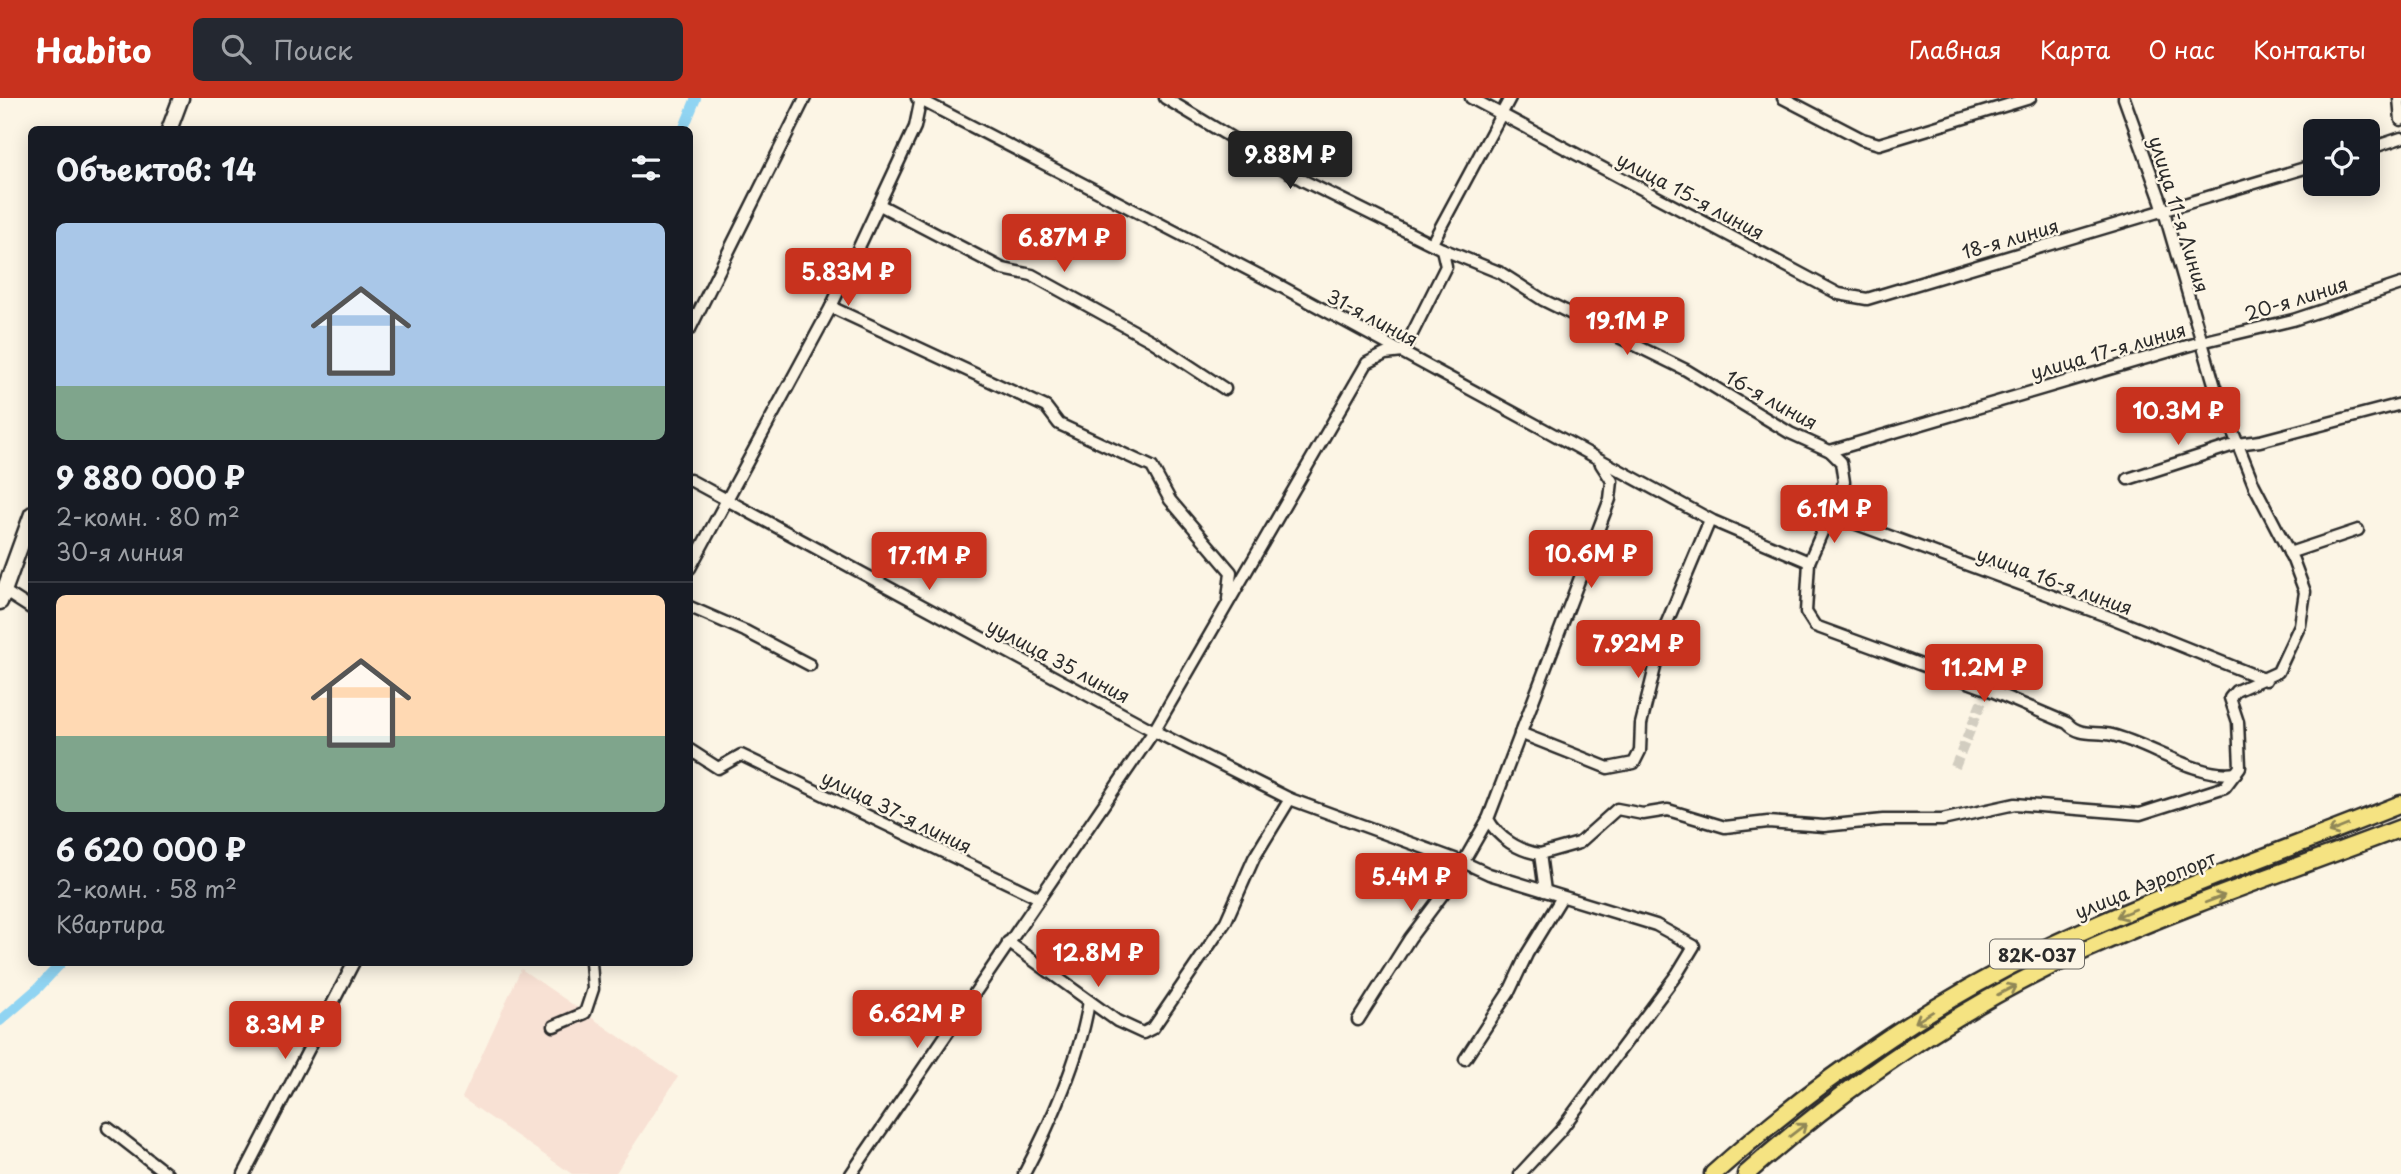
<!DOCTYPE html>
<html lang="ru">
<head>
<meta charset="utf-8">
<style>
	body { margin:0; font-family:"Playpen Sans",sans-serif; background:#242831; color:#f1f3f6; height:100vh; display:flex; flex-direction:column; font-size:26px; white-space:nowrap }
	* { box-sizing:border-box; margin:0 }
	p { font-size:23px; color:#9ea1a6 }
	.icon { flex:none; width:38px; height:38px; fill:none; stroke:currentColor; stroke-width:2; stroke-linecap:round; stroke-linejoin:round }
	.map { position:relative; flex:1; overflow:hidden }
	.panel { position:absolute; left:28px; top:28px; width:665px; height:840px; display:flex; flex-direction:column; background:#171b24; border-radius:10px; box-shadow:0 4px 18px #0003 }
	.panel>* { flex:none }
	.fabs { position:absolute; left:2303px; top:21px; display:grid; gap:14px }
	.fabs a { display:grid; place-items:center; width:77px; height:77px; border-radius:10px; background:#171b24; box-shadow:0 4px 18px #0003; font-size:35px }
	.price { position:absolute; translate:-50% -60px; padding:0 16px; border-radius:7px; background:#c8321e; color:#fff; font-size:23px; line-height:46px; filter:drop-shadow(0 2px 4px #0008) }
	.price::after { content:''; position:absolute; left:50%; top:42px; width:21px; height:16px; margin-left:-10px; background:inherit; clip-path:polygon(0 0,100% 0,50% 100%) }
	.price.on { background:#222; color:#fff }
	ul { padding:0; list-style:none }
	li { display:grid; align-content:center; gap:14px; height:371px; padding:0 28px }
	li+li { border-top:2px solid #363941 }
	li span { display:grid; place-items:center; height:217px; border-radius:10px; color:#555 }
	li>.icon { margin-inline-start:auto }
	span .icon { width:126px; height:126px; fill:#fffc; stroke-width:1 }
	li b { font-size:30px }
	h2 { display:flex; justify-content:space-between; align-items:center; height:84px; padding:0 28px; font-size:30px }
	header { display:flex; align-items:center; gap:42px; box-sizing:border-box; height:98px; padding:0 35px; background:#c8321e; color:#fff }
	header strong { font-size:33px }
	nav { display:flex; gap:38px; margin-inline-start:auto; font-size:24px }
	.search { width:490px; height:63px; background:#242831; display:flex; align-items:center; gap:18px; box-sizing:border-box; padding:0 24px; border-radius:10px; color:#9ea1a6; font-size:26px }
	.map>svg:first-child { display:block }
	.built { fill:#f8e1d4 }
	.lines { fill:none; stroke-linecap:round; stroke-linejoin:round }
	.canal { stroke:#90d4f2; stroke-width:10 }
	.street-tunnel { stroke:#d2cdc0; stroke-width:10; stroke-dasharray:10 5; stroke-linecap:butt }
	.street-casing { stroke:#2b2b2b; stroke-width:15 }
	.secondary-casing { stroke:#2b2b2b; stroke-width:19 }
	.primary-casing { stroke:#2b2b2b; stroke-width:21 }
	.street { stroke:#fcf5e5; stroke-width:10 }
	.secondary { stroke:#fcf5e5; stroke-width:14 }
	.primary { stroke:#f5e382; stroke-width:16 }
	.oneway { stroke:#908756 }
	.labels { text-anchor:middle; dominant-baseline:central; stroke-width:5; stroke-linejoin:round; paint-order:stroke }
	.shield { fill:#fcf5e5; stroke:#6a6863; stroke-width:2 }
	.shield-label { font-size:18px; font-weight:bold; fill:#2b2b2b }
	.street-label { font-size:19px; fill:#2b2b2b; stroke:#fcf5e5 }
</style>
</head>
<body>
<header>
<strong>Habito</strong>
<div class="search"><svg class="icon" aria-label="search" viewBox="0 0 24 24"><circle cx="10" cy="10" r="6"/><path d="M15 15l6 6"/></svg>Поиск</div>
<nav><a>Главная</a><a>Карта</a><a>О нас</a><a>Контакты</a></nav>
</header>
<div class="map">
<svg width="2401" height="1076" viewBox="0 0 2401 1076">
	<rect width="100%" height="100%" fill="#fcf5e5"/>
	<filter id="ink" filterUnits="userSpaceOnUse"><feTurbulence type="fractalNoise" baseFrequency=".0143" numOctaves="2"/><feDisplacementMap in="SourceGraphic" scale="14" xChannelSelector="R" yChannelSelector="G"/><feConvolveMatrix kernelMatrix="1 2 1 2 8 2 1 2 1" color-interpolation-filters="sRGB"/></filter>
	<g filter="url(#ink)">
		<!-- built -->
		<path class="built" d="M521 871 678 979 615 1076H572L462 1000Z"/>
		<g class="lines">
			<!-- canal -->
			<g class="canal">
				<path d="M683 32 696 0"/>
				<path d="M0 923 38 890 62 864"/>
			</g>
			<!-- street-tunnel -->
			<path class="street-tunnel" d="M1955 669 1987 591"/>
			<defs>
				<g id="street">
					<path d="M917 0 1282 189 1713 423 1809 464"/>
					<path d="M1165 0 1304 83 1442 151 1501 175 1543 202 1686 272 1790 335 1830 353 1841 364 1844 384 1809 464 1806 514 1815 528 1987 591 2067 625C2080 639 2095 633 2112 637 2150 646 2198 681 2236 675"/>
					<path d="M1471 0 1839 196 1867 201 2315 67"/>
					<path d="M1783 0 1862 41 1879 46 2030 0"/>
					<path d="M2399 0 2401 22"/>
					<path d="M2368 51 2401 40"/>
					<path d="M880 107 1003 171 1032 177 1152 243 1225 291"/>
					<path d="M1432 145 1510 0"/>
					<path d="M1442 151 1446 168 1403 254 1385 256 1367 265 1154 633 1290 701 1463 764 1489 776 1656 827 1694 848 1677 876 1560 1033 1520 1076"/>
					<path d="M831 209 1046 309 1059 326 1152 369 1170 402 1231 474 1228 501"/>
					<path d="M690 231 805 0"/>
					<path d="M1830 353 2201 244 2293 222 2401 186"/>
					<path d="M2128 381 2237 346 2260 343 2401 306"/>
					<path d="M690 382 1154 633 851 1076"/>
					<path d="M1832 417 2112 520 2266 582"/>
					<path d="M2289 455 2358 432"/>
					<path d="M690 470 831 209 915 29 921 0"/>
					<path d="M4 493 32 511"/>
					<path d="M690 509 745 533 810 567"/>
					<path d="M1520 635 1608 670 1634 665 1640 653 1641 626 1665 529 1710 422"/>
					<path d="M690 652 718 670 741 657 1039 800"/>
					<path d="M1540 756C1519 753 1498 740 1488 721L1610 401 1612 383 1601 366"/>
					<path d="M1545 793 1540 756 1579 745 1617 711 1643 716 1668 712 1725 729 1768 724 1824 728 1883 722H1942L2015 706 2140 716 2225 689 2240 669 2238 624 2230 600 2236 593 2278 574 2300 527 2305 494 2293 462 2254 387 2215 289 2161 103 2124 0"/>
					<path d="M1008 844 1117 923 1143 935 1153 930 1226 823 1254 760 1290 701"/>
					<path d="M1358 922 1410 840 1452 784 1488 721"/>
					<path d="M554 928 585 915 593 891 591 864"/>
					<path d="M1465 961 1510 892 1527 856 1562 799"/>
					<path d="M108 1030 167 1076"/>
					<path d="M244 1076 354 864"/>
					<path d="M1024 1076C1050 1027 1081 958 1089 903"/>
				</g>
				<g id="secondary">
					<path d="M169 32 181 0"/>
					<path d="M0 504 32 416"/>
				</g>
				<g id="primary">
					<path d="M1713 1076C1822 978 1950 891 2085 832 2188 786 2296 748 2401 706"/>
					<path d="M1746 1076C1847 987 1962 907 2085 852 2188 806 2296 770 2401 730"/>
				</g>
			</defs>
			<!-- street casing -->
			<use href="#street" class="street-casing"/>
			<!-- secondary casing -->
			<use href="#secondary" class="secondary-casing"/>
			<!-- primary casing -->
			<use href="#primary" class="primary-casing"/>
			<!-- street -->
			<use href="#street" class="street"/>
			<!-- secondary -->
			<use href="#secondary" class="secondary"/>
			<!-- primary -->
			<use href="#primary" class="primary"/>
		</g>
		<!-- one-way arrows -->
		<defs><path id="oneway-shaft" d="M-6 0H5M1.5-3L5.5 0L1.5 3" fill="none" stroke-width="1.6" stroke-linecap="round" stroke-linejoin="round" transform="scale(1.75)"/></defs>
		<g class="oneway">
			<use href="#oneway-shaft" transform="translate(2338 731) rotate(158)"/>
			<use href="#oneway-shaft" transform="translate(2215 801) rotate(-21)"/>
			<use href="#oneway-shaft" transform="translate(2126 815) rotate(158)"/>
			<use href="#oneway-shaft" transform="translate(2007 892) rotate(-27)"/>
			<use href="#oneway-shaft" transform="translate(1924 919) rotate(148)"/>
			<use href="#oneway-shaft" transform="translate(1798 1032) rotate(-38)"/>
		</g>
	</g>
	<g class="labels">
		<!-- shield labels -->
		<rect class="shield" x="1990" y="841.5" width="94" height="29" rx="5"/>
		<g class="shield-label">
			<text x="2037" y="856">82К-037</text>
		</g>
		<!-- street labels -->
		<g class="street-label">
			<text transform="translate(1691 97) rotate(28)">улица 15-я линия</text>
			<text transform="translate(2180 116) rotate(73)">улица 11-я Линия</text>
			<text transform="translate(2010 140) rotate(-16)">18-я линия</text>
			<text transform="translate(2296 200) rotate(-17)">20-я линия</text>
			<text transform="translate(1373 219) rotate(28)">31-я линия</text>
			<text transform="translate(2108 252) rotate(-16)">улица 17-я линия</text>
			<text transform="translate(1772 301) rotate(29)">16-я линия</text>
			<text transform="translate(2055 482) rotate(20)">улица 16-я линия</text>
			<text transform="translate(1059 562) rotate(28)">уулица 35 линия</text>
			<text transform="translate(897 713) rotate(26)">улица 37-я линия</text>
			<text transform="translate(2145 786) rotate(-22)">улица Аэропорт</text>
		</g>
	</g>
</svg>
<div class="fabs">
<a><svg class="icon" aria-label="locate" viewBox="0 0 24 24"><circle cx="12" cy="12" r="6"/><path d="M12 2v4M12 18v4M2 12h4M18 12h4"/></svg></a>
</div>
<b class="price on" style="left:1290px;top:93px">9.88M ₽</b>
<b class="price" style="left:1064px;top:176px">6.87M ₽</b>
<b class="price" style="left:848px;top:210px">5.83M ₽</b>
<b class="price" style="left:1627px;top:259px">19.1M ₽</b>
<b class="price" style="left:2178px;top:349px">10.3M ₽</b>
<b class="price" style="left:1834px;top:447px">6.1M ₽</b>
<b class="price" style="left:1591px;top:492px">10.6M ₽</b>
<b class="price" style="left:929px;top:494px">17.1M ₽</b>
<b class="price" style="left:1638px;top:582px">7.92M ₽</b>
<b class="price" style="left:1984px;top:606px">11.2M ₽</b>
<b class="price" style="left:1411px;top:815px">5.4M ₽</b>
<b class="price" style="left:1098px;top:891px">12.8M ₽</b>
<b class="price" style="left:917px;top:952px">6.62M ₽</b>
<b class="price" style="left:285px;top:963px">8.3M ₽</b>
<section class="panel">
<h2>Объектов: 14<svg class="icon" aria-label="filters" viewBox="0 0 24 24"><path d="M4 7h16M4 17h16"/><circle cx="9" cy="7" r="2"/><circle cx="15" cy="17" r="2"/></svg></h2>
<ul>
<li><span style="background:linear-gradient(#a9c7e8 75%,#7fa58c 0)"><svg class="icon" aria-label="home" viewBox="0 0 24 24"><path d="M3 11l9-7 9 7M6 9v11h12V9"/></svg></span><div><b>9 880 000 ₽</b><p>2-комн. · 80 m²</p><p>30-я линия</p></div></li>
<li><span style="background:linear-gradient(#ffd9b3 65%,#7fa58c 0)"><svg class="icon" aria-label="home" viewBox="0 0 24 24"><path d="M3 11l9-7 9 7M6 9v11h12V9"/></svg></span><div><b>6 620 000 ₽</b><p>2-комн. · 58 m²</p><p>Квартира</p></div></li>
</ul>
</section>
</div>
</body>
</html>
